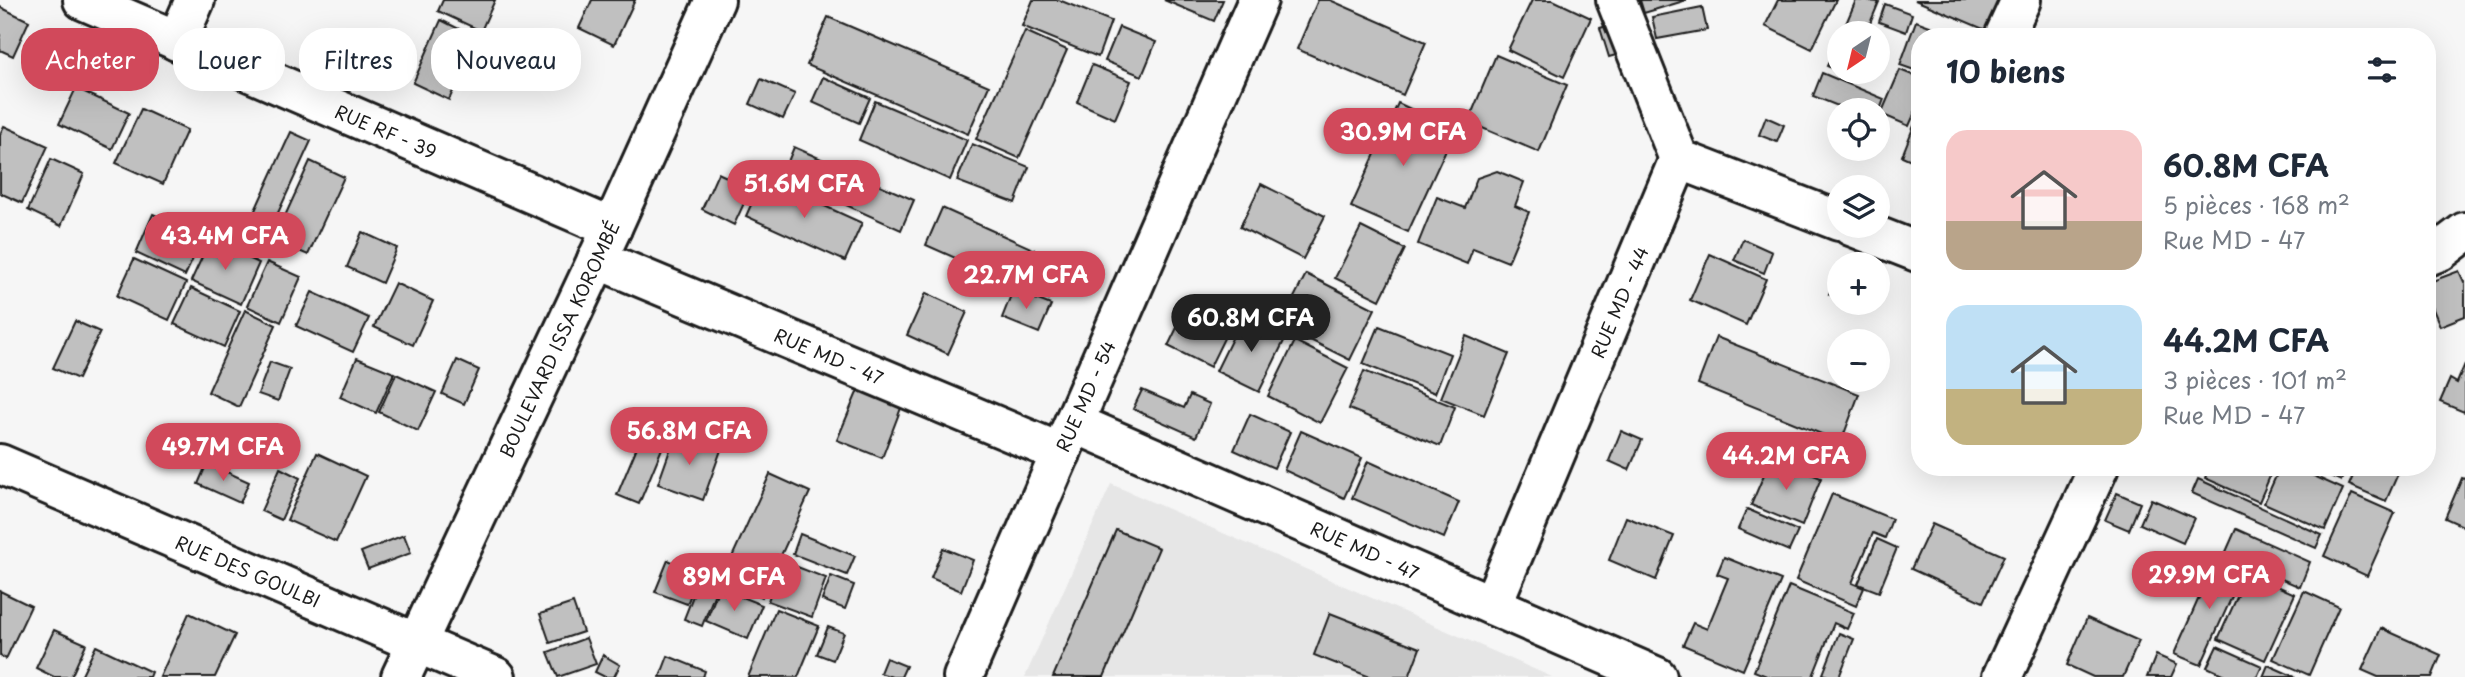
<!DOCTYPE html>
<html lang="fr">
<head>
<meta charset="utf-8">
<style>
	body { margin:0; font-family:"Playpen Sans",sans-serif; background:#f6f6f7; color:#1f2937; height:100vh; display:flex; flex-direction:column; font-size:26px; white-space:nowrap }
	* { box-sizing:border-box; margin:0 }
	p { font-size:23px; color:#747a83 }
	.icon { flex:none; width:38px; height:38px; fill:none; stroke:currentColor; stroke-width:2; stroke-linecap:round; stroke-linejoin:round }
	.map { position:relative; flex:1; overflow:hidden }
	.drawer { position:absolute; left:1911px; top:28px; width:525px; height:448px; display:flex; flex-direction:column; background:#fff; border-radius:28px; box-shadow:0 7px 28px #0002 }
	.drawer>* { flex:none }
	.banner { position:absolute; left:21px; top:28px; width:665px; height:63px; display:flex; gap:14px }
	.needle { width:46px; rotate:215deg }
	.controls { position:absolute; left:1827px; top:21px; display:grid; gap:14px }
	.controls a { display:grid; place-items:center; width:63px; height:63px; border-radius:50%; background:#fff; box-shadow:0 7px 28px #0002; font-size:35px }
	.price { position:absolute; translate:-50% -60px; padding:0 16px; border-radius:24px; background:#d1495b; color:#fff; font-size:23px; line-height:46px; filter:drop-shadow(0 2px 4px #0008) }
	.price::after { content:''; position:absolute; left:50%; top:42px; width:21px; height:16px; margin-left:-10px; background:inherit; clip-path:polygon(0 0,100% 0,50% 100%) }
	.price.on { background:#222; color:#fff }
	ul { padding:0; list-style:none }
	li { display:flex; align-items:center; gap:21px; height:175px; padding:0 35px }
	li span { display:grid; place-items:center; flex:none; width:196px; height:140px; border-radius:21px; color:#555 }
	li>.icon { margin-inline-start:auto }
	span .icon { width:84px; height:84px; fill:#fffc; stroke-width:1 }
	li b { font-size:30px }
	h2 { display:flex; justify-content:space-between; align-items:center; height:84px; padding:0 35px; font-size:30px }
	.chip { padding:0 24px; border-radius:28px; background:#fff; box-shadow:0 7px 28px #0002; font-size:24px; line-height:63px }
	.chip.on { background:#d1495b; color:#fff }
	.map>svg:first-child { display:block }
	.built { fill:#e6e6e6 }
	.building { fill:#c0c0c0; stroke:#1c1c1c; stroke-width:2 }
	.lines { fill:none; stroke-linecap:round; stroke-linejoin:round }
	.minor-casing { stroke:#1c1c1c; stroke-width:44 }
	.minor { stroke:#fff; stroke-width:38 }
	.labels { text-anchor:middle; dominant-baseline:central; stroke-width:6; stroke-linejoin:round; paint-order:stroke }
	.street-label { font-size:18px; fill:#1c1c1c; stroke:#fff }
</style>
</head>
<body>
<div class="map">
<svg width="2465" height="677" viewBox="0 0 2465 677">
	<rect width="100%" height="100%" fill="#f6f6f6"/>
	<filter id="ink" filterUnits="userSpaceOnUse"><feTurbulence type="fractalNoise" baseFrequency=".0143" numOctaves="2"/><feDisplacementMap in="SourceGraphic" scale="14" xChannelSelector="R" yChannelSelector="G"/><feConvolveMatrix kernelMatrix="1 2 1 2 8 2 1 2 1" color-interpolation-filters="sRGB"/></filter>
	<g filter="url(#ink)">
		<!-- built -->
		<path class="built" d="M1111 484 1552 677H1025Z"/>
		<!-- building -->
		<g class="building">
			<path d="M443 0H495L481 31 438 11Z"/>
			<path d="M592 0H635L614 45 579 28Z"/>
			<path d="M1033 0H1059L1111 21 1098 57 1022 26Z"/>
			<path d="M1164 0H1223L1214 21Z"/>
			<path d="M1318 0H1330L1426 42 1403 95 1297 49Z"/>
			<path d="M1532 0H1553L1591 18 1564 77 1508 50Z"/>
			<path d="M1640 0H1687L1644 13Z"/>
			<path d="M1778 0H1836L1812 49 1765 26Z"/>
			<path d="M1856 0 1879 2 1866 33H1842Z"/>
			<path d="M1915 0H2001L1988 31Z"/>
			<path d="M1885 4 1912 14 1906 32 1879 22Z"/>
			<path d="M0 7 29 21 13 56 0 50Z"/>
			<path d="M1702 7 1707 30 1657 39 1652 17Z"/>
			<path d="M828 17 989 86 968 134 807 65Z"/>
			<path d="M441 20 477 38 449 100 413 83Z"/>
			<path d="M1916 21 1949 33 1948 37H1920V72L1900 65Z"/>
			<path d="M1621 22 1630 51 1609 57 1600 28Z"/>
			<path d="M1119 27 1156 42 1142 76 1105 61Z"/>
			<path d="M1025 31 1067 50 1019 158 976 139Z"/>
			<path d="M1839 40V72H1848L1847 75 1827 66Z"/>
			<path d="M1496 55 1567 85 1539 152 1468 122Z"/>
			<path d="M1092 65 1131 81 1115 119 1077 102Z"/>
			<path d="M1900 70 1920 78V101L1909 126 1881 114Z"/>
			<path d="M1822 73 1884 99 1878 115V110H1848L1813 96Z"/>
			<path d="M823 77 870 98 859 123 812 102Z"/>
			<path d="M761 79 795 94 783 119 750 104Z"/>
			<path d="M76 88 129 113 112 149 59 124Z"/>
			<path d="M875 101 967 140 950 180 859 140Z"/>
			<path d="M1398 103 1455 130 1408 232 1351 207Z"/>
			<path d="M141 109 187 130 163 184 116 163Z"/>
			<path d="M1919 113 1920 114V164L1902 156Z"/>
			<path d="M1766 117 1784 125 1777 142 1759 135Z"/>
			<path d="M4 126 48 146 22 203 0 193V134Z"/>
			<path d="M291 132 311 141 266 239 246 230Z"/>
			<path d="M972 144 1029 167 1015 203 957 181Z"/>
			<path d="M794 147 914 200 901 230 782 176Z"/>
			<path d="M51 159 84 174 61 226 28 210Z"/>
			<path d="M310 161 344 177 308 255 274 240Z"/>
			<path d="M1497 171 1524 182 1515 206 1529 212 1508 262 1473 248 1467 264 1418 244 1437 197 1465 208 1477 178Z"/>
			<path d="M718 173 751 188 734 225 702 209Z"/>
			<path d="M763 178 862 223 845 261 746 216Z"/>
			<path d="M1261 184 1325 216 1303 259 1240 227Z"/>
			<path d="M942 208 1064 263 1048 299 926 245Z"/>
			<path d="M153 214 203 237 185 276 136 253Z"/>
			<path d="M1361 227 1405 249 1380 300 1335 278Z"/>
			<path d="M362 232 397 248 382 283 347 267Z"/>
			<path d="M1743 239 1772 252 1764 273 1734 260Z"/>
			<path d="M210 240 259 263 241 304 191 281Z"/>
			<path d="M1710 254 1766 279 1746 325 1690 300Z"/>
			<path d="M134 259 186 283 169 320 117 296Z"/>
			<path d="M267 262 301 277 281 322 247 306Z"/>
			<path d="M1839 271V298L1829 294Z"/>
			<path d="M2459 271 2465 284V316L2440 326 2427 295V283Z"/>
			<path d="M1306 274 1375 309 1350 360 1280 325Z"/>
			<path d="M395 283 433 301 413 345 374 327Z"/>
			<path d="M191 288 240 311 224 347 174 324Z"/>
			<path d="M1013 290 1051 305 1039 333 1002 318Z"/>
			<path d="M312 292 369 318 353 352 296 326Z"/>
			<path d="M926 293 967 312 948 354 907 335Z"/>
			<path d="M1187 307 1229 328 1210 367 1168 346Z"/>
			<path d="M245 310 276 325 239 407 208 392Z"/>
			<path d="M1243 316 1286 337 1259 392 1216 371Z"/>
			<path d="M75 321 100 332 78 379 53 368Z"/>
			<path d="M1379 326 1450 354 1435 393 1363 364Z"/>
			<path d="M1466 336 1509 354 1484 415 1441 398Z"/>
			<path d="M1716 337 1859 394 1841 442 1698 384Z"/>
			<path d="M1295 341 1348 368 1320 423 1268 396Z"/>
			<path d="M357 358 394 373 376 413 340 397Z"/>
			<path d="M457 360 479 370 464 404 442 394Z"/>
			<path d="M270 362 290 369 278 401 258 394Z"/>
			<path d="M2465 364V409L2464 412 2440 402 2450 379 2457 383Z"/>
			<path d="M1364 371 1455 407 1440 446 1349 409Z"/>
			<path d="M396 374 436 392 418 431 379 412Z"/>
			<path d="M858 390 901 408 882 458 837 440Z"/>
			<path d="M1142 390 1184 408 1190 395 1210 404 1196 437 1133 409Z"/>
			<path d="M1250 414 1290 432 1274 468 1234 450Z"/>
			<path d="M646 425 668 434 639 504 617 495Z"/>
			<path d="M1301 431 1362 458 1344 498 1284 470Z"/>
			<path d="M1621 431 1642 440 1629 470 1609 461Z"/>
			<path d="M676 433 721 450 703 500 658 484Z"/>
			<path d="M317 453 366 476 336 542 287 520Z"/>
			<path d="M1771 458 1821 478 1802 526 1751 505Z"/>
			<path d="M1368 461 1459 502 1444 538 1352 498Z"/>
			<path d="M207 463 249 482 240 503 198 484Z"/>
			<path d="M2209 467H2274L2259 502 2205 478Z"/>
			<path d="M2280 467H2294L2343 489 2325 530 2264 503Z"/>
			<path d="M2311 467H2347L2341 481Z"/>
			<path d="M2357 467H2401L2386 501 2349 485Z"/>
			<path d="M280 468 300 478 281 520 261 511Z"/>
			<path d="M770 474 810 492 762 597 722 579Z"/>
			<path d="M2462 478 2465 479V527L2445 518Z"/>
			<path d="M2198 479 2322 535 2316 548 2192 493Z"/>
			<path d="M2117 493 2140 503 2129 530 2105 520Z"/>
			<path d="M1832 494 1892 519 1885 538 1873 533 1852 583 1864 588 1856 606 1796 580Z"/>
			<path d="M2352 494 2395 513 2367 576 2324 556Z"/>
			<path d="M2151 499 2194 518 2183 543 2140 524Z"/>
			<path d="M1747 509 1798 531 1789 551 1738 529Z"/>
			<path d="M1626 517 1674 536 1656 580 1609 560Z"/>
			<path d="M1932 524 2004 556 1983 602 1911 569Z"/>
			<path d="M2236 529 2310 562 2300 587 2225 554Z"/>
			<path d="M1116 530 1159 548 1104 677H1053Z"/>
			<path d="M800 534 855 556 847 575 793 554Z"/>
			<path d="M404 535 411 553 368 569 361 552Z"/>
			<path d="M1877 539 1897 548 1879 592 1858 584Z"/>
			<path d="M943 548 973 560 961 591 931 578Z"/>
			<path d="M1724 557 1781 580 1743 670 1683 645 1693 623 1707 629 1728 578 1717 574Z"/>
			<path d="M2217 557 2244 570 2201 665 2174 654Z"/>
			<path d="M668 560 699 574 687 604 655 592Z"/>
			<path d="M782 561 826 578 812 617 768 601Z"/>
			<path d="M2248 573 2295 594 2265 660 2218 639Z"/>
			<path d="M831 576 854 585 845 609 822 600Z"/>
			<path d="M700 578 718 585 702 626 684 619Z"/>
			<path d="M1789 586 1854 613 1847 629 1834 623 1813 676 1816 677H1769L1754 671Z"/>
			<path d="M719 588 762 605 748 639 706 621Z"/>
			<path d="M0 591 31 606 6 659 0 656Z"/>
			<path d="M2304 591 2339 607 2309 675 2273 659Z"/>
			<path d="M573 603 583 632 550 643 540 614Z"/>
			<path d="M776 609 819 626 798 677H748Z"/>
			<path d="M189 613 235 635 215 677H160Z"/>
			<path d="M1330 613 1420 648 1409 677H1370L1314 655Z"/>
			<path d="M2087 618 2139 641 2123 677H2093L2067 665Z"/>
			<path d="M828 627 844 633 833 660 817 654Z"/>
			<path d="M2381 628 2441 655 2432 677H2378L2362 670Z"/>
			<path d="M54 630 86 644 71 677H54L36 668Z"/>
			<path d="M1839 633 1854 639 1839 677H1830L1823 674Z"/>
			<path d="M586 638 596 664 558 677 548 652Z"/>
			<path d="M96 646 151 672 149 677H81Z"/>
			<path d="M2217 646 2262 666 2257 677H2229L2207 667Z"/>
			<path d="M603 655 620 665 614 677H605L595 672Z"/>
			<path d="M2156 655 2177 664 2171 677H2147Z"/>
			<path d="M668 656 705 671 703 677H660Z"/>
			<path d="M886 658 906 666 901 677H892L880 673Z"/>
			<path d="M2268 665 2295 677H2263Z"/>
		</g>
		<g class="lines">
			<defs>
				<g id="minor">
					<path d="M83 0 612 228"/>
					<path d="M1616 0 1679 159"/>
					<path d="M2004 37 2021 0"/>
					<path d="M177 41 195 0"/>
					<path d="M1679 159 1839 221"/>
					<path d="M1851 226 1920 253"/>
					<path d="M2427 256 2440 251 2465 232"/>
					<path d="M597 259 1061 453"/>
					<path d="M1074 423 1657 677"/>
					<path d="M0 464 496 677"/>
					<path d="M1492 605 1679 159"/>
					<path d="M401 677 612 228 715 0"/>
					<path d="M963 677 1258 0"/>
					<path d="M2002 677 2099 467"/>
				</g>
			</defs>
			<!-- minor casing -->
			<use href="#minor" class="minor-casing"/>
			<!-- minor -->
			<use href="#minor" class="minor"/>
		</g>
	</g>
	<g class="labels">
		<!-- street labels -->
		<g class="street-label">
			<text transform="translate(386 131) rotate(23)">RUE RF - 39</text>
			<text transform="translate(1619 302) rotate(-67)">RUE MD - 44</text>
			<text transform="translate(559 339) rotate(-65)">BOULEVARD ISSA KOROMBÉ</text>
			<text transform="translate(829 356) rotate(23)">RUE MD - 47</text>
			<text transform="translate(1085 396) rotate(-66)">RUE MD - 54</text>
			<text transform="translate(1365 550) rotate(24)">RUE MD - 47</text>
			<text transform="translate(248 571) rotate(23)">RUE DES GOULBI</text>
		</g>
	</g>
</svg>
<div class="controls">
<a><svg class="needle" viewBox="-14 -14 28 28"><path d="M0-13l5 13h-10z" fill="#e53935"/><path d="M0 13l5-13h-10z" fill="#747a83"/></svg></a>
<a><svg class="icon" aria-label="locate" viewBox="0 0 24 24"><circle cx="12" cy="12" r="6"/><path d="M12 2v4M12 18v4M2 12h4M18 12h4"/></svg></a>
<a><svg class="icon" aria-label="layers" viewBox="0 0 24 24"><path d="M12 4l9 5-9 5-9-5zM3 14l9 5 9-5"/></svg></a>
<a>+</a>
<a>−</a>
</div>
<b class="price" style="left:1403px;top:168px">30.9M CFA</b>
<b class="price" style="left:804px;top:220px">51.6M CFA</b>
<b class="price" style="left:225px;top:272px">43.4M CFA</b>
<b class="price" style="left:1026px;top:311px">22.7M CFA</b>
<b class="price on" style="left:1251px;top:354px">60.8M CFA</b>
<b class="price" style="left:689px;top:467px">56.8M CFA</b>
<b class="price" style="left:223px;top:483px">49.7M CFA</b>
<b class="price" style="left:1786px;top:492px">44.2M CFA</b>
<b class="price" style="left:2209px;top:611px">29.9M CFA</b>
<b class="price" style="left:734px;top:613px">89M CFA</b>
<div class="banner">
<a class="chip on">Acheter</a>
<a class="chip">Louer</a>
<a class="chip">Filtres</a>
<a class="chip">Nouveau</a>
</div>
<section class="drawer">
<h2>10 biens<svg class="icon" aria-label="filters" viewBox="0 0 24 24"><path d="M4 7h16M4 17h16"/><circle cx="9" cy="7" r="2"/><circle cx="15" cy="17" r="2"/></svg></h2>
<ul>
<li><span style="background:linear-gradient(#f6c9c9 65%,#b9a48a 0)"><svg class="icon" aria-label="home" viewBox="0 0 24 24"><path d="M3 11l9-7 9 7M6 9v11h12V9"/></svg></span><div><b>60.8M CFA</b><p>5 pièces · 168 m²</p><p>Rue MD - 47</p></div></li>
<li><span style="background:linear-gradient(#bfe0f5 60%,#c2b280 0)"><svg class="icon" aria-label="home" viewBox="0 0 24 24"><path d="M3 11l9-7 9 7M6 9v11h12V9"/></svg></span><div><b>44.2M CFA</b><p>3 pièces · 101 m²</p><p>Rue MD - 47</p></div></li>
</ul>
</section>
</div>
</body>
</html>
